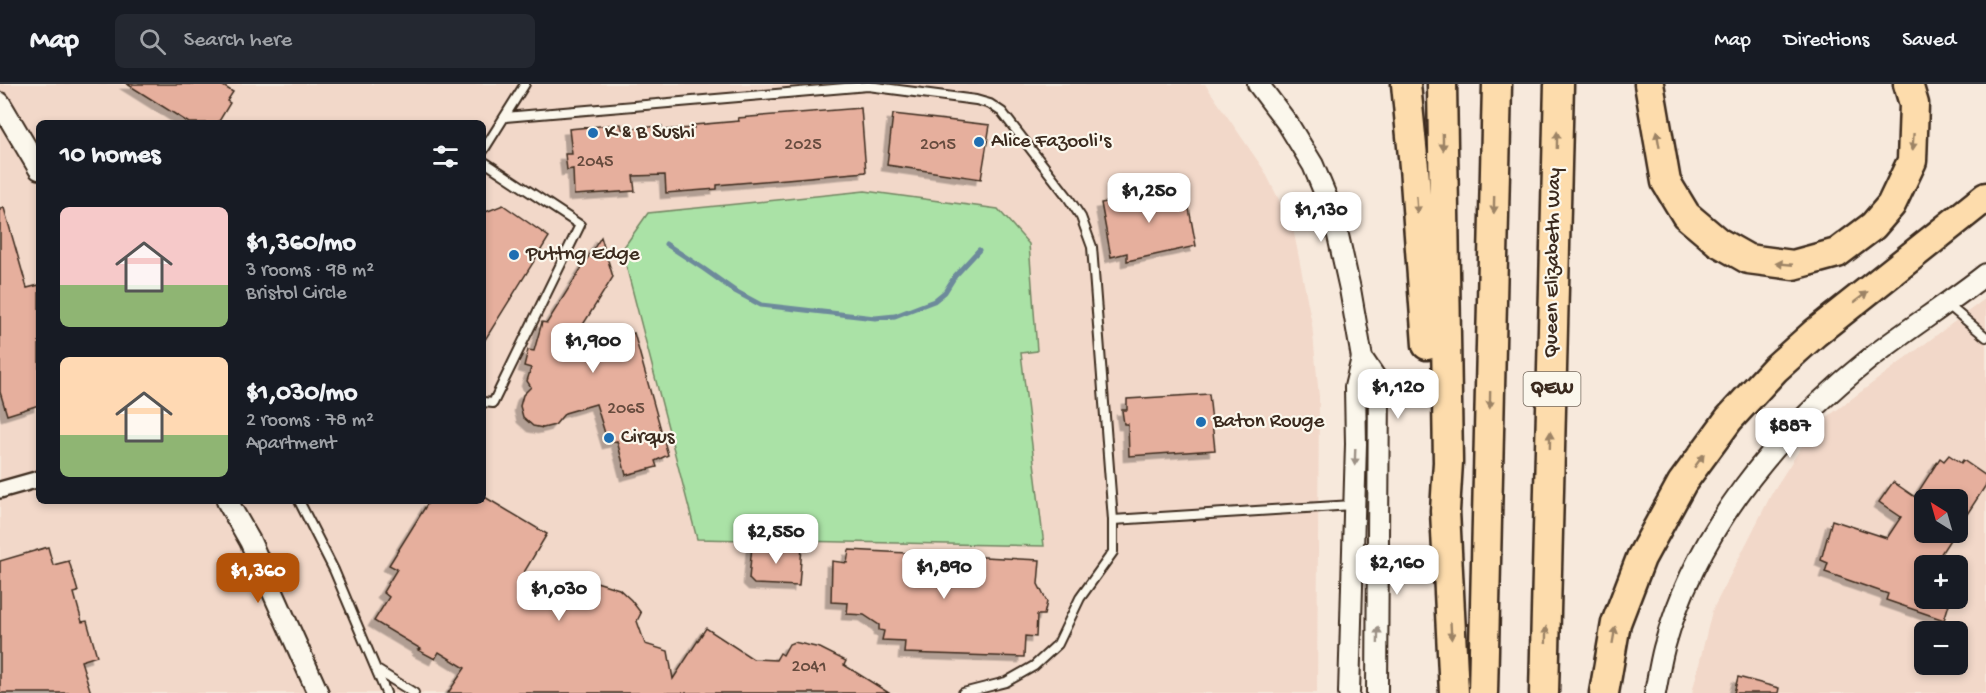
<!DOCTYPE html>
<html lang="en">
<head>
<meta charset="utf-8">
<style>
	body { margin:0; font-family:"Gochi Hand",sans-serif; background:#242831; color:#f1f3f6; height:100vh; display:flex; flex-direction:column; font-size:22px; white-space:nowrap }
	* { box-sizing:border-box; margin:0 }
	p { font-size:20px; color:#9ea1a6 }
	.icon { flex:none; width:33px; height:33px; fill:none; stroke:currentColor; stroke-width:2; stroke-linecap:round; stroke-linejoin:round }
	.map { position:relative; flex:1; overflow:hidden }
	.side { position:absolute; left:36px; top:36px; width:450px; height:384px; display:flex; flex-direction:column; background:#171b24; border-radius:9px; box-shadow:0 3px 9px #0003 }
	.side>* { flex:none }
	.needle { width:39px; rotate:323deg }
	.tools { position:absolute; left:1914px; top:405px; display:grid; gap:12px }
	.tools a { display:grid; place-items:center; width:54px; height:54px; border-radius:9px; background:#171b24; box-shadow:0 3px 9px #0003; font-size:30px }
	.price { position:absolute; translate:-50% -51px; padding:0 14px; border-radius:12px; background:#fff; color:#222; font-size:20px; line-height:39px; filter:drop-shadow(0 2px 3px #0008) }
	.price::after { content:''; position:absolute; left:50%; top:36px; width:18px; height:14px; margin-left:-9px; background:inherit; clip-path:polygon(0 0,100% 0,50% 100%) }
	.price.active { background:#b45309; color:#fff }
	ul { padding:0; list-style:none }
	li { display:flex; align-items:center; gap:18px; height:150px; padding:0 24px }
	li span { display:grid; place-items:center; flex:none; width:168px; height:120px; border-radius:9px; color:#555 }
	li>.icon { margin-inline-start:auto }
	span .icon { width:72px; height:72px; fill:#fffc; stroke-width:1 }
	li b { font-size:26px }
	h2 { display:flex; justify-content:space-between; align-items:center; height:72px; padding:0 24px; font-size:26px }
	header { display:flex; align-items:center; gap:36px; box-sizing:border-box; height:84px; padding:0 30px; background:#171b24; border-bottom:2px solid #363941 }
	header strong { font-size:28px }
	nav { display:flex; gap:33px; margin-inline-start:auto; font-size:21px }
	.search { width:420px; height:54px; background:#242831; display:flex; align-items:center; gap:15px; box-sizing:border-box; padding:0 21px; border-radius:9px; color:#9ea1a6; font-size:22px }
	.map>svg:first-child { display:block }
	.built { fill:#f2d8c9; fill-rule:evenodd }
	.green { fill:#aae2a6; stroke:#728662; stroke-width:1.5 }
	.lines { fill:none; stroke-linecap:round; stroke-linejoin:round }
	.stream { stroke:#6d8a9b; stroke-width:5 }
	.building { fill:#e6af9d; stroke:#3b2a1e; stroke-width:1.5; filter:url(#shadow) }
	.service-casing { stroke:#3b2a1e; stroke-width:12 }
	.minor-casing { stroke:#3b2a1e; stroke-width:20 }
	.tertiary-casing { stroke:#3b2a1e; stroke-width:24 }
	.motorway-casing { stroke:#3b2a1e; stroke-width:33 }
	.service { stroke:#fbf7ec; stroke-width:8 }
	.minor { stroke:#fbf7ec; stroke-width:15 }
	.tertiary { stroke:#fbf7ec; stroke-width:20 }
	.motorway { stroke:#fddcac; stroke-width:28 }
	.oneway { fill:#9c8365 }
	.oneway2 { fill:#9b9085 }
	.poi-dot { fill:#1f6fb2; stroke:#fbf7ec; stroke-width:2 }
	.labels { text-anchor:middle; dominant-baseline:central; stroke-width:4.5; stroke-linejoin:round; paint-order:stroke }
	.number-label { font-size:18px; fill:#664b3e }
	.shield { fill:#fbf7ec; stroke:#75685c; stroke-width:1.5 }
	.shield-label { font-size:20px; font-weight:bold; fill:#3b2a1e }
	.poi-label { font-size:21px; fill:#3b2a1e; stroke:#fbf7ec; text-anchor:start }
	.street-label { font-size:21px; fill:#3b2a1e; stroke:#fbf7ec }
</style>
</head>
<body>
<header>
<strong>Map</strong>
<div class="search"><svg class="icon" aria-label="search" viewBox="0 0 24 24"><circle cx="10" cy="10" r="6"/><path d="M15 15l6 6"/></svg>Search here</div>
<nav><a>Map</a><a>Directions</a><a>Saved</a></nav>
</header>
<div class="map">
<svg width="1986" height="609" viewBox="0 0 1986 609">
	<defs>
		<filter id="shadow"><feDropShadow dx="-5.5" dy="5.5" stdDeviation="0" flood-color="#0004"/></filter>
	</defs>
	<rect width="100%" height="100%" fill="#f7e9dc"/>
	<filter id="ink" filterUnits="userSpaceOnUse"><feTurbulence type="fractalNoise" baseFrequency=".0167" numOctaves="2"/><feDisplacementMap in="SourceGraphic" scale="12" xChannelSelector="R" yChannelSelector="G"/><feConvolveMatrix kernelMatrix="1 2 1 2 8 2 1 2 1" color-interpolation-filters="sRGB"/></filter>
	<g filter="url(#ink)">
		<!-- built -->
		<g class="built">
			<path d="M0 0H1205L1264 86 1293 144 1312 240 1319 313 1317 609H0ZM39 39H483V417H39Z"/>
			<path d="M1986 214V609H1692L1712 527 1772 409 1814 343ZM1924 416H1958V448H1924ZM1924 482H1958V514H1924ZM1924 548H1958V580H1924Z"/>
		</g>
		<!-- green -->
		<path class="green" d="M865 107 998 125 1029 160 1037 267 1021 269 1044 462 697 455 622 166 648 129Z"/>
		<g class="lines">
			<!-- stream -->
			<path class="stream" d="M666 160 704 185 735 207 761 221 875 234 895 232 934 217 945 208 955 192 979 166"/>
		</g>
		<!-- building -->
		<g class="building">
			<path d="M127 0H220L233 8 227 17 230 19 218 39H189Z"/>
			<path d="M861 24 866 88 717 101V105L666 109 665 91 633 92 635 107 574 111 573 85 567 86 565 70H572L569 45 621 40 622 45 662 42V46L694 44V41L739 37 738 34Z"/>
			<path d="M893 30 990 41 981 95 887 81Z"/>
			<path d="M1185 103 1196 162 1127 177V169L1111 173 1101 119Z"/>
			<path d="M503 121 549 153 483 259V129Z"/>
			<path d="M4 124 27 204 39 201V321L7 331 0 308V125Z"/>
			<path d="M601 153 613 193 579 247 590 249 587 261 634 249 668 371 655 377 657 383 626 391 617 357 608 359 596 320 565 329 555 341 543 344 533 342 523 333 520 322 523 311 531 303 527 297 531 284 524 282 528 266 534 267 542 238 547 239Z"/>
			<path d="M1209 310 1215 366 1129 372 1128 340H1124L1122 326H1127V315Z"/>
			<path d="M1949 371 1961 379 1963 376 1986 392V401L1958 444V416H1924V448H1955L1933 482H1924V514H1951L1944 536 1886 516 1888 510 1825 488 1828 479 1821 476 1832 436 1887 454 1901 433 1879 418 1893 398 1915 413 1940 374 1944 377Z"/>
			<path d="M483 412 547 450 523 490 548 507 553 502 559 506 587 504 590 496 619 505 631 516 641 529 637 537 645 560 668 567 673 595 706 544 753 575 776 576 780 569 783 571 789 560 794 558 820 564 846 577 844 581 889 609H448L465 584 439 568 435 575 418 566 421 565 374 537 389 513 383 508 397 485 389 481 429 417H483Z"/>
			<path d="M752 461 802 463 799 502 754 500 749 495Z"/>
			<path d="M48 463 53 481 69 477 78 508 74 509 82 538 87 537 97 572 81 577 91 609H0V477Z"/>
			<path d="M849 466 1040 476 1038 500 1047 518 1044 531H1037L1036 553 1025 552 1024 573 904 569 905 557 882 556 884 547 879 546V541L864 531 847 530 848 519 831 518 832 477 847 479Z"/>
			<path d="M1738 593 1779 604 1778 609H1734Z"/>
		</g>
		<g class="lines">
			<defs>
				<g id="service">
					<path d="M505 33 868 2 976 16 990 20 1002 28 1067 112 1081 133 1092 163 1113 436V468L1080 514 1058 560 1034 582 1006 598 963 609"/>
					<path d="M483 67 525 0"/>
					<path d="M483 77 580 141 493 319 483 318"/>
					<path d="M1948 221 1986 253"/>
					<path d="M299 417 334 486 386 609"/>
					<path d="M1113 436 1353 421"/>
					<path d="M377 586 414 609"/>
				</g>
				<path id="minor" d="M0 406 39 395"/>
				<g id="tertiary">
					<path d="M1258 0 1288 40 1313 81 1333 129 1350 205 1362 274 1379 299 1377 609"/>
					<path d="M0 19 39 85"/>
					<path d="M227 417 250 457 318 609"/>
					<path d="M1349 609 1356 360 1355 303 1362 274"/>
					<path d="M1655 609C1658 594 1660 579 1664 564 1696 447 1775 351 1868 276 1906 246 1948 220 1986 190"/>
				</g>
				<g id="motorway">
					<path d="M1406 0 1414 83 1427 261"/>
					<path d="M1442 0 1448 378 1445 427 1454 609"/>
					<path d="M1649 0 1666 98 1686 131 1718 158 1748 175 1793 181 1837 169 1873 142 1891 121 1912 77 1914 20 1908 0"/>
					<path d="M1483 609 1497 0"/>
					<path d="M1544 609 1559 0"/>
					<path d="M1604 609 1616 539 1641 474 1682 399 1729 335 1775 285 1815 249 1986 113"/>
				</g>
			</defs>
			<!-- service casing -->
			<use href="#service" class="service-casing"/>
			<!-- minor casing -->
			<use href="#minor" class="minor-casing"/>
			<!-- tertiary casing -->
			<use href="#tertiary" class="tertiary-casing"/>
			<!-- motorway casing -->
			<use href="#motorway" class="motorway-casing"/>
			<!-- service -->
			<use href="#service" class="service"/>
			<!-- minor -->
			<use href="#minor" class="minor"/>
			<!-- tertiary -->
			<use href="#tertiary" class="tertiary"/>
			<!-- motorway -->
			<use href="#motorway" class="motorway"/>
		</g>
		<!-- one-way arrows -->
		<defs><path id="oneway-solid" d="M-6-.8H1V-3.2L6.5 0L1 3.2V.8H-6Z" transform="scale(1.5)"/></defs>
		<g class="oneway">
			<use href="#oneway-solid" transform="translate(1658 55) rotate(-100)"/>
			<use href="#oneway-solid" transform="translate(1557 56) rotate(-89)"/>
			<use href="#oneway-solid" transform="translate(1443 58) rotate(89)"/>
			<use href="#oneway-solid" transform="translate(1913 58) rotate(94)"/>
			<use href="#oneway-solid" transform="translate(1417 121) rotate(86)"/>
			<use href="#oneway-solid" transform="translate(1494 121) rotate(91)"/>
			<use href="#oneway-solid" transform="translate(1784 180) rotate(-175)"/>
			<use href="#oneway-solid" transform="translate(1861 213) rotate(-38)"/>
			<use href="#oneway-solid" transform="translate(1490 316) rotate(91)"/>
			<use href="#oneway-solid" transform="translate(1550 356) rotate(-89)"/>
			<use href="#oneway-solid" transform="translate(1699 377) rotate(-54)"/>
			<use href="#oneway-solid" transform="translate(1451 547) rotate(87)"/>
			<use href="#oneway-solid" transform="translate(1546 551) rotate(-89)"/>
			<use href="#oneway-solid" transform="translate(1614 551) rotate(-80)"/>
		</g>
		<g class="oneway2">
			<use href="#oneway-solid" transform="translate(1355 373) rotate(92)"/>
			<use href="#oneway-solid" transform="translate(1378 551) rotate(-89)"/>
		</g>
	</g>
	<!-- markers -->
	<g class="poi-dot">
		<circle cx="593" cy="49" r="6"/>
		<circle cx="979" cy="58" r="6"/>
		<circle cx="514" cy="171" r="6"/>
		<circle cx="1201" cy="338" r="6"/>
		<circle cx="609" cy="354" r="6"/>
	</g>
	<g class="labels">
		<!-- number labels -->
		<g class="number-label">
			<text x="803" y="61">2025</text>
			<text x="938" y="61">2015</text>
			<text x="595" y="78">2045</text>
			<text x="626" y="325">2065</text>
			<text x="809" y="583">2041</text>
		</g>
		<!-- shield labels -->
		<rect class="shield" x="1523.5" y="288" width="57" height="34" rx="4.5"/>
		<g class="shield-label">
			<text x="1552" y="305">QEW</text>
		</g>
		<!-- poi labels -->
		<g class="poi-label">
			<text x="605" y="49">K &amp; B Sushi</text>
			<text x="991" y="58">Alice Fazooli's</text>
			<text x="526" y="171">Puttng Edge</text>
			<text x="1213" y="338">Baton Rouge</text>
			<text x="621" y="354">Cirqus</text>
		</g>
		<!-- street labels -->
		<g class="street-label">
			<text transform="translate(1554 179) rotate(-89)">Queen Elizabeth Way</text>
		</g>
	</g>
</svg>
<div class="tools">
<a><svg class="needle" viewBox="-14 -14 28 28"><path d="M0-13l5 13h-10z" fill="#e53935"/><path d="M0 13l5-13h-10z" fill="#9ea1a6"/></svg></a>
<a>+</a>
<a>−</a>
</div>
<b class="price" style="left:1149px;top:140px">$1,250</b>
<b class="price" style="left:1321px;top:159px">$1,130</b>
<b class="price" style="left:593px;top:290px">$1,900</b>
<b class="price" style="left:1398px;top:336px">$1,120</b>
<b class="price" style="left:1790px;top:375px">$887</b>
<b class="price" style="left:776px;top:481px">$2,550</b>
<b class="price" style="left:1397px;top:512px">$2,160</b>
<b class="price" style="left:944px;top:516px">$1,890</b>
<b class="price active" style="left:258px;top:520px">$1,360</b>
<b class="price" style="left:559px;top:538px">$1,030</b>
<section class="side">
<h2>10 homes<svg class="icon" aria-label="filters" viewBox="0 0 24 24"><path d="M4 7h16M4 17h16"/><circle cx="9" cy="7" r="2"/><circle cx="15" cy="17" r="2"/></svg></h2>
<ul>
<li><span style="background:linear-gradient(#f6c9c9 65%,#8fb573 0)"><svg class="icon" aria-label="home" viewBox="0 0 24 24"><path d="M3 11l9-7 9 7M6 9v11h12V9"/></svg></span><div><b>$1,360/mo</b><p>3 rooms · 98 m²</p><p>Bristol Circle</p></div></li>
<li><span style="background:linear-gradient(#ffd9b3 65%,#8fb573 0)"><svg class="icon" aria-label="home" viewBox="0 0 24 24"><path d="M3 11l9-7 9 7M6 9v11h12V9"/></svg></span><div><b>$1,030/mo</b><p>2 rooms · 78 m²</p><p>Apartment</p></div></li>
</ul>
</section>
</div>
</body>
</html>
